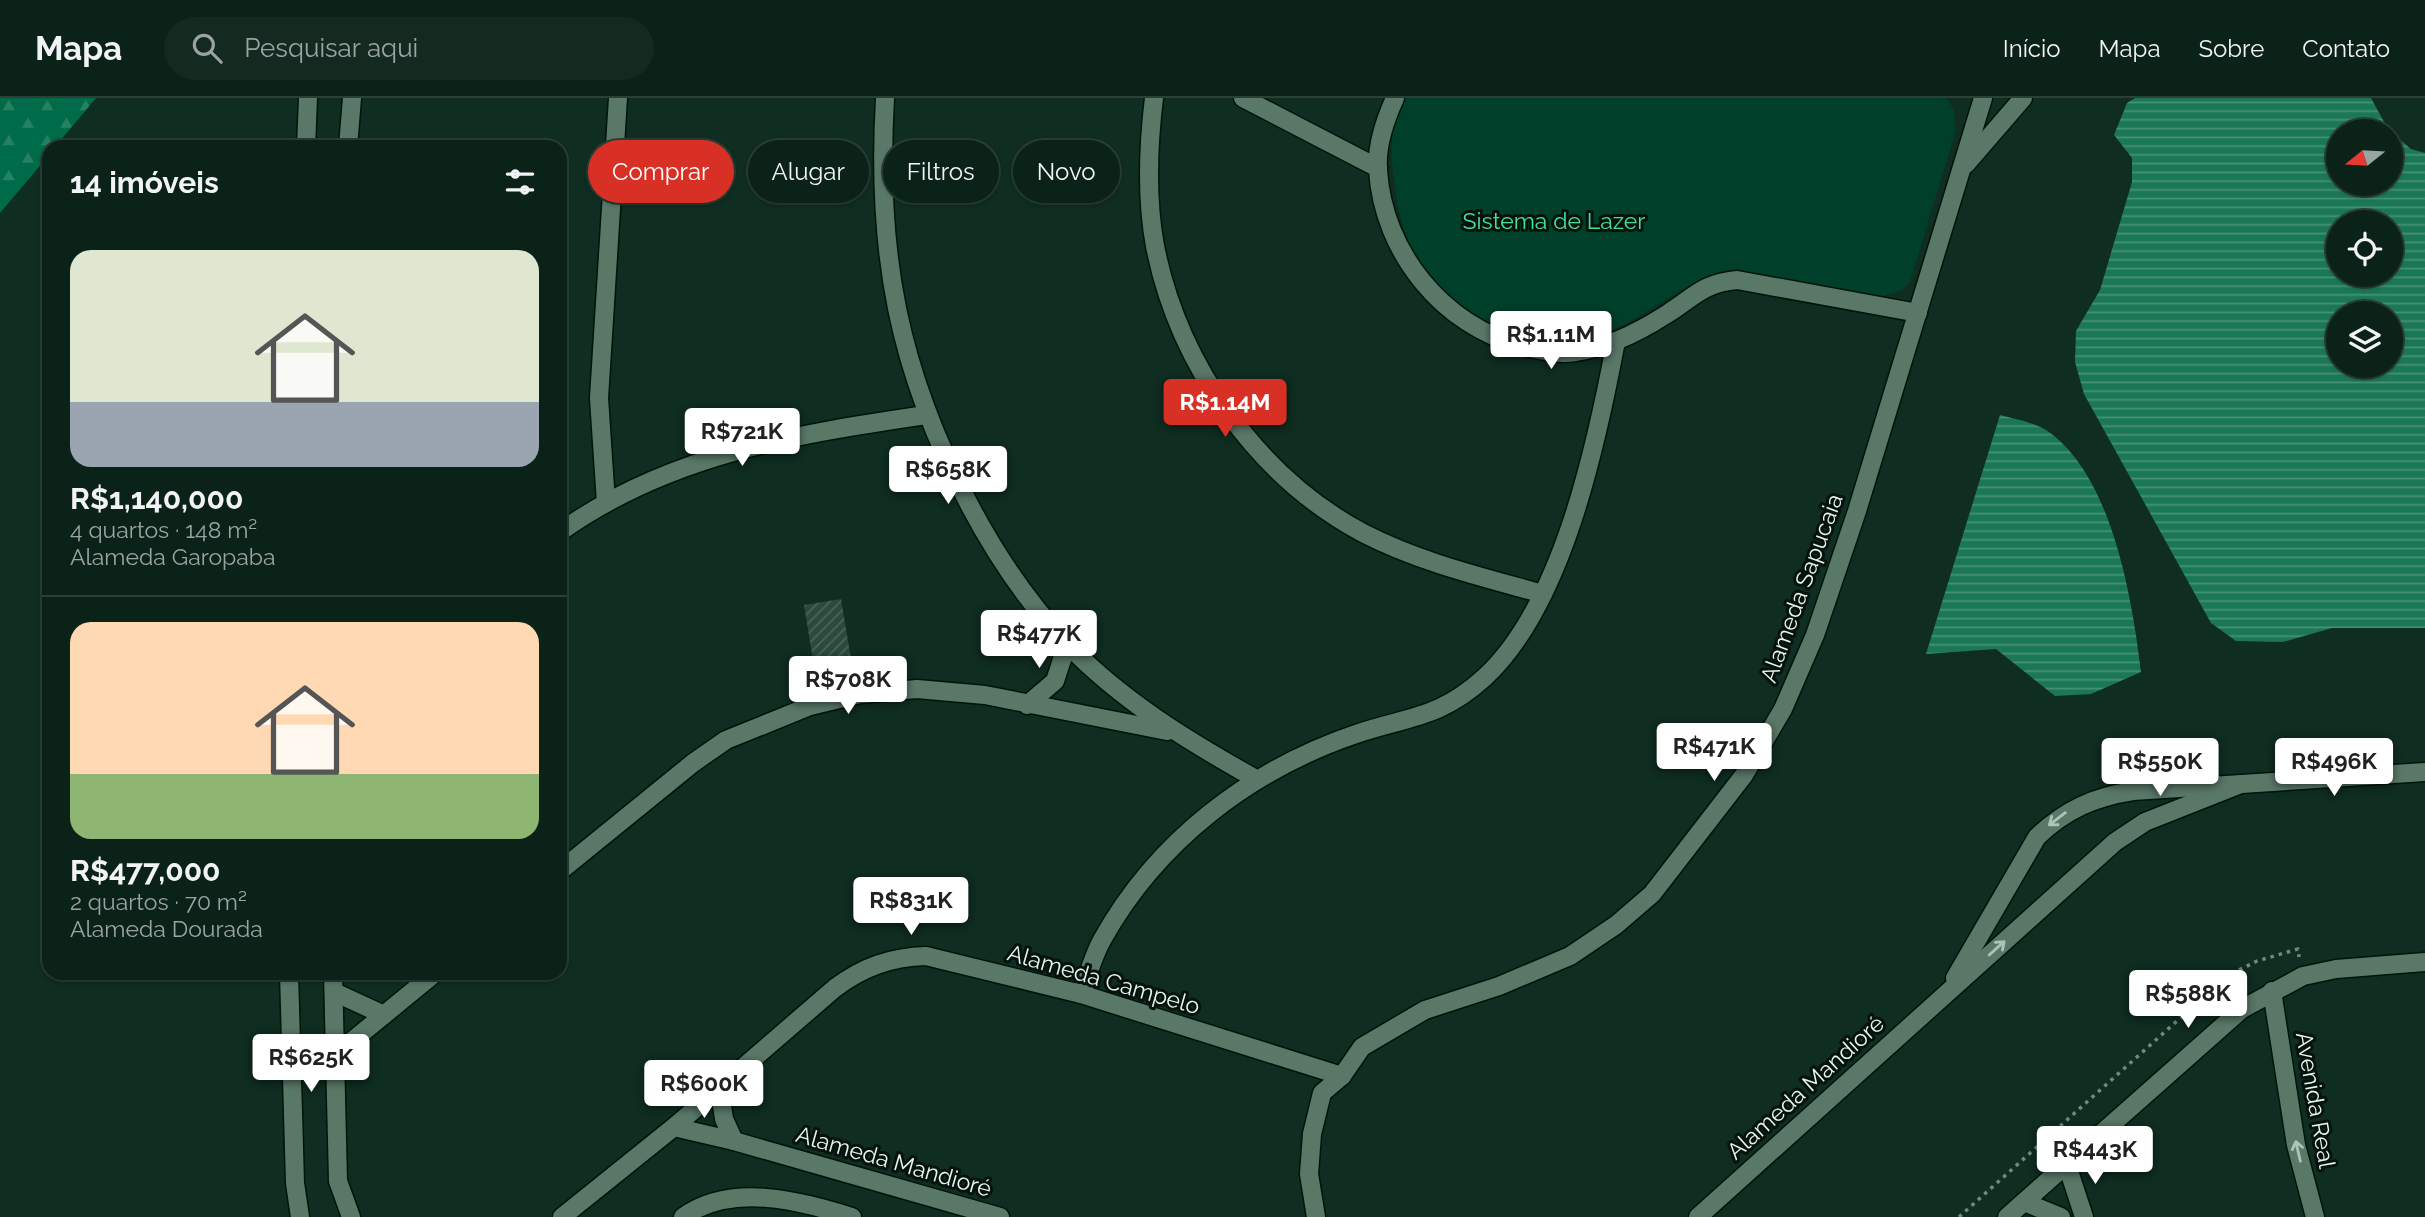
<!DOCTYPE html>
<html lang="pt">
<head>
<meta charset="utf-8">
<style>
	body { margin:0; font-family:Raleway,sans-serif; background:#142a21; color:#f1f3f6; height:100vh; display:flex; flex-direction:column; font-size:26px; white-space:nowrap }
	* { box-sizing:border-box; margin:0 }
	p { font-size:23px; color:#9aa4a2 }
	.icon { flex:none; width:38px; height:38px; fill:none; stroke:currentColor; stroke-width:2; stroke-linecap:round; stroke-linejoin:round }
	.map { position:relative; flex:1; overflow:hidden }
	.side { position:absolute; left:42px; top:42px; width:525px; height:840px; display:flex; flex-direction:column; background:#0b2218; border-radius:21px; box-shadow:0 2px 5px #0004,0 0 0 2px #2b3f37 }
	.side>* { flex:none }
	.top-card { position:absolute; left:588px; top:42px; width:665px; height:63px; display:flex; gap:14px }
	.needle { width:46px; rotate:252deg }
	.fabs { position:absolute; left:2326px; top:21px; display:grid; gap:14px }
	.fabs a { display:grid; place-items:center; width:77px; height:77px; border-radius:50%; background:#0b2218; box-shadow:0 2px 5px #0004,0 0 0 2px #2b3f37; font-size:35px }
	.price { position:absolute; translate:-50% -60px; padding:0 16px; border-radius:7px; background:#fff; color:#222; font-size:23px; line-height:46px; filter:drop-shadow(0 2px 4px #0008) }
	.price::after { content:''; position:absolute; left:50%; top:42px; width:21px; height:16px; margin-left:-10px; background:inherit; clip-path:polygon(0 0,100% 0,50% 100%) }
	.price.active { background:#d93025; color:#fff }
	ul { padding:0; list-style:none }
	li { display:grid; align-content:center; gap:14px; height:371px; padding:0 28px }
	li+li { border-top:2px solid #2b3f37 }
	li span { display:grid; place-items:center; height:217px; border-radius:21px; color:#555 }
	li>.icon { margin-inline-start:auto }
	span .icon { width:126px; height:126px; fill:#fffc; stroke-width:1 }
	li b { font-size:30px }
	h2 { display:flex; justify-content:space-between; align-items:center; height:84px; padding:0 28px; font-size:30px }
	.pill { padding:0 24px; border-radius:32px; background:#0b2218; box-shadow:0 2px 5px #0004,0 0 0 2px #2b3f37; font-size:24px; line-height:63px }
	.pill.active { background:#d93025; color:#fff }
	header { display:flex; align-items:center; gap:42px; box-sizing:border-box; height:98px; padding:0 35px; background:#0b2218; border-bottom:2px solid #2b3f37 }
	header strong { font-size:33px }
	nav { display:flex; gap:38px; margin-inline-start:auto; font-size:24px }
	.search { width:490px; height:63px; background:#142a21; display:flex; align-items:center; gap:18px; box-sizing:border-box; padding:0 24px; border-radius:38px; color:#9aa4a2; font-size:26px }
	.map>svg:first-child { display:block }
	.forest { fill:url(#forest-firs) }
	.park { fill:#00402a }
	.water { fill:url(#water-rules); fill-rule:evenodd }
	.building { fill:url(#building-hatch) }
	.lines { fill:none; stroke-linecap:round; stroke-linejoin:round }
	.street-casing { stroke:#001509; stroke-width:21 }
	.secondary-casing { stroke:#001509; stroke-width:21 }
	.path { stroke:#71897e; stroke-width:3.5; stroke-dasharray:3.5 5; stroke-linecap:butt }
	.street { stroke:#597868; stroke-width:18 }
	.secondary { stroke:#597868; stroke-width:18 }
	.oneway { stroke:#adc4b8 }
	.labels { text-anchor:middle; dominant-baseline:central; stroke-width:6; stroke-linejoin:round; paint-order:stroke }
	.park-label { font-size:23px; fill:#44e0a2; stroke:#06120c }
	.street-label { font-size:23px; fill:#e5f6ed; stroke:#06120c }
</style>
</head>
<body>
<header>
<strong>Mapa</strong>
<div class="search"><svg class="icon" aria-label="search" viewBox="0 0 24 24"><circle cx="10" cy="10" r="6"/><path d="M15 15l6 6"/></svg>Pesquisar aqui</div>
<nav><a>Início</a><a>Mapa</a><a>Sobre</a><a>Contato</a></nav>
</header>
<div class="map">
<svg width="2425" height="1119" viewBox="0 0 2425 1119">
	<defs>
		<pattern id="forest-firs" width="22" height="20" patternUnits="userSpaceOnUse" patternTransform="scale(1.75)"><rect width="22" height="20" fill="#006b48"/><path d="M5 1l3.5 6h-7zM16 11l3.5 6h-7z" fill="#258163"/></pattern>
		<pattern id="water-rules" width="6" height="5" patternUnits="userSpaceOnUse" patternTransform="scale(1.75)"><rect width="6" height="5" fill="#1b7854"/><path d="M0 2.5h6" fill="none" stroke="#479275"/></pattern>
		<pattern id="building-hatch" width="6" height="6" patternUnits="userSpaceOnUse" patternTransform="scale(1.75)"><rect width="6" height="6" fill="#2c4a3b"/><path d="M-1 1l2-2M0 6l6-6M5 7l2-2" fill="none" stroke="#4a6558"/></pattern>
	</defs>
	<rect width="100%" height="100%" fill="#0f2d20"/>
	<!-- forest -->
	<path class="forest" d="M0 0H96L55 49H49V57L0 115Z"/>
	<!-- park -->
	<path class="park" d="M1406 0H1947L1954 13 1956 32 1910 184 1901 193 1883 198 1727 172C1669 188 1631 239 1564 245 1510 251 1434 202 1412 154 1402 132 1397 105 1394 82 1390 53 1389 26 1406 0Z"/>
	<!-- water -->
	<g class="water">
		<path d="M2135 0H2371L2389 33H2338V86H2390L2391 34 2411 51 2425 55V530H2332L2283 544 2236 543 2211 525 2084 296 2075 264 2076 233 2100 192 2132 84V60L2114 37 2127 5ZM2338 124H2390V177H2338ZM2338 215H2390V268H2338Z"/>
		<path d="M2000 317C2014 321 2033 324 2046 332 2112 376 2132 500 2141 574L2091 596 2055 598 1996 551 1926 556Z"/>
	</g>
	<!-- building -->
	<path class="building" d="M841 501 851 561 814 568 804 507Z"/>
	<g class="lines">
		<defs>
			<g id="street">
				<path d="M885 0C876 154 898 272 970 408 996 457 1029 506 1067 546 1122 603 1188 643 1256 681"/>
				<path d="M1154 0C1148 49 1146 99 1155 148 1178 265 1256 378 1363 435 1419 464 1482 479 1543 496"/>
				<path d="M1243 0 1378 70"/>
				<path d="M1395 0C1385 22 1376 47 1378 72 1383 154 1443 228 1522 248 1540 252 1557 257 1575 254 1607 250 1639 234 1667 216 1694 199 1703 185 1737 182L1918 215"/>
				<path d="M306 49 308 0"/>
				<path d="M348 49 352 0"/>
				<path d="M1966 66 2023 0"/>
				<path d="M606 405 599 300 618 0"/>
				<path d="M560 434C669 356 797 336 926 317"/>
				<path d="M1027 607 1055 583 1067 546"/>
				<path d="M560 773 693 665 726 642 810 608 860 596 917 591 985 597 1167 633"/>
				<path d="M289 875 295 1085 300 1119"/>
				<path d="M333 875 338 1083 351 1119"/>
				<path d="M1955 880 2037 739C2065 712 2094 699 2133 693L2425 674"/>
				<path d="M2272 893 2296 1047 2315 1119"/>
				<path d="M334 894 384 917"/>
				<path d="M1081 896C1088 878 1093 858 1102 842 1157 743 1250 672 1356 636 1409 618 1439 621 1485 579 1563 507 1597 344 1616 243"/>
				<path d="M335 957 435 875"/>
				<path d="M719 988 724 1021 734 1043"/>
				<path d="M674 1029 734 1043 1000 1119"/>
				<path d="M2067 1067 2084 1119"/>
				<path d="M2024 1104 2061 1119"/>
				<path d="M562 1119 674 1029 835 890C863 869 891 859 926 858L1081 896 1342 978"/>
				<path d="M1316 1119 1309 1076 1312 1036 1322 995 1342 978 1362 949 1425 912 1499 888 1570 858 1616 827 1652 796 1744 677 1783 611 1815 537 1857 413 1983 0"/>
				<path d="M1698 1119 2115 744 2145 724 2241 686"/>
				<path d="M2007 1119 2242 911 2303 878 2336 871 2425 864"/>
			</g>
			<path id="secondary" d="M683 1119C732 1084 799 1103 852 1119"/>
		</defs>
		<!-- street casing -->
		<use href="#street" class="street-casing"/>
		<!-- secondary casing -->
		<use href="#secondary" class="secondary-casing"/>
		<!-- path -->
		<path class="path" d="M1959 1119 2227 878 2257 863 2298 851 2299 859"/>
		<!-- street -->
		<use href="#street" class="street"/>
		<!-- secondary -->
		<use href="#secondary" class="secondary"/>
	</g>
	<!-- one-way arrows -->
	<defs><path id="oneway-shaft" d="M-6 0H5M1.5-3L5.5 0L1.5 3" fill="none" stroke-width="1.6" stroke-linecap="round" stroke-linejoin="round" transform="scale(1.75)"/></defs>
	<g class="oneway">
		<use href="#oneway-shaft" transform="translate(2057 721) rotate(143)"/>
		<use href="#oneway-shaft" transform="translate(1997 850) rotate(-42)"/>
		<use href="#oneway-shaft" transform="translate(2298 1053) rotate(-103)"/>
	</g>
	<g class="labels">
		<!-- park labels -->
		<g class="park-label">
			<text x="1554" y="122">Sistema de Lazer</text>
		</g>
		<!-- street labels -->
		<g class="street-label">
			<text transform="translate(1801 490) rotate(-70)">Alameda Sapucaia</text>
			<text transform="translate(1104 881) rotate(16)">Alameda Campelo</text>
			<text transform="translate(1805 989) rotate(-42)">Alameda Mandioré</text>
			<text transform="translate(2316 1002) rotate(80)">Avenida Real</text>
			<text transform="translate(894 1063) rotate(16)">Alameda Mandioré</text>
		</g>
	</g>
</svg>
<div class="fabs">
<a><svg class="needle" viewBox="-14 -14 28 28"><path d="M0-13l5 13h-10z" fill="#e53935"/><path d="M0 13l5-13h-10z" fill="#9aa4a2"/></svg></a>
<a><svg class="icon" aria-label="locate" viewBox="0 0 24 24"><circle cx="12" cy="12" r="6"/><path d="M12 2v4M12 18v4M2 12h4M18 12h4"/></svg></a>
<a><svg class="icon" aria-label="layers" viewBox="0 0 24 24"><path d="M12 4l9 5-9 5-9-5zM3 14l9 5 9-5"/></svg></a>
</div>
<b class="price" style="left:1551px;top:273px">R$1.11M</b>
<b class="price active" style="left:1225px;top:341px">R$1.14M</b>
<b class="price" style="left:742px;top:370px">R$721K</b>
<b class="price" style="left:948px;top:408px">R$658K</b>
<b class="price" style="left:1039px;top:572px">R$477K</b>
<b class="price" style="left:848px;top:618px">R$708K</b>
<b class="price" style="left:1714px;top:685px">R$471K</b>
<b class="price" style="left:2160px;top:700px">R$550K</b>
<b class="price" style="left:2334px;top:700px">R$496K</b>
<b class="price" style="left:911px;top:839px">R$831K</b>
<b class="price" style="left:2188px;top:932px">R$588K</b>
<b class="price" style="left:311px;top:996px">R$625K</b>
<b class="price" style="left:704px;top:1022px">R$600K</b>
<b class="price" style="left:2095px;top:1088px">R$443K</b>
<div class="top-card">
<a class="pill active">Comprar</a>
<a class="pill">Alugar</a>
<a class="pill">Filtros</a>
<a class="pill">Novo</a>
</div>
<section class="side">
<h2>14 imóveis<svg class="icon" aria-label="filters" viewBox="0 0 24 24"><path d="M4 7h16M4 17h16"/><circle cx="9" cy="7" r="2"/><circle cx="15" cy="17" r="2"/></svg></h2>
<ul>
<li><span style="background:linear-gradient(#dfe7d0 70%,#9aa5b1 0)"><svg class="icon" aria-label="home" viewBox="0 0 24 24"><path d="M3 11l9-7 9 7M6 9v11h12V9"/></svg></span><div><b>R$1,140,000</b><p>4 quartos · 148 m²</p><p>Alameda Garopaba</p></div></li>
<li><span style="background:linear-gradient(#ffd9b3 70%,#8fb573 0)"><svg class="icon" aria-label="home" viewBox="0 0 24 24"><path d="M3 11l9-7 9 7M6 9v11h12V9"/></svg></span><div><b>R$477,000</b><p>2 quartos · 70 m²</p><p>Alameda Dourada</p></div></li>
</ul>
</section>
</div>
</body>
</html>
